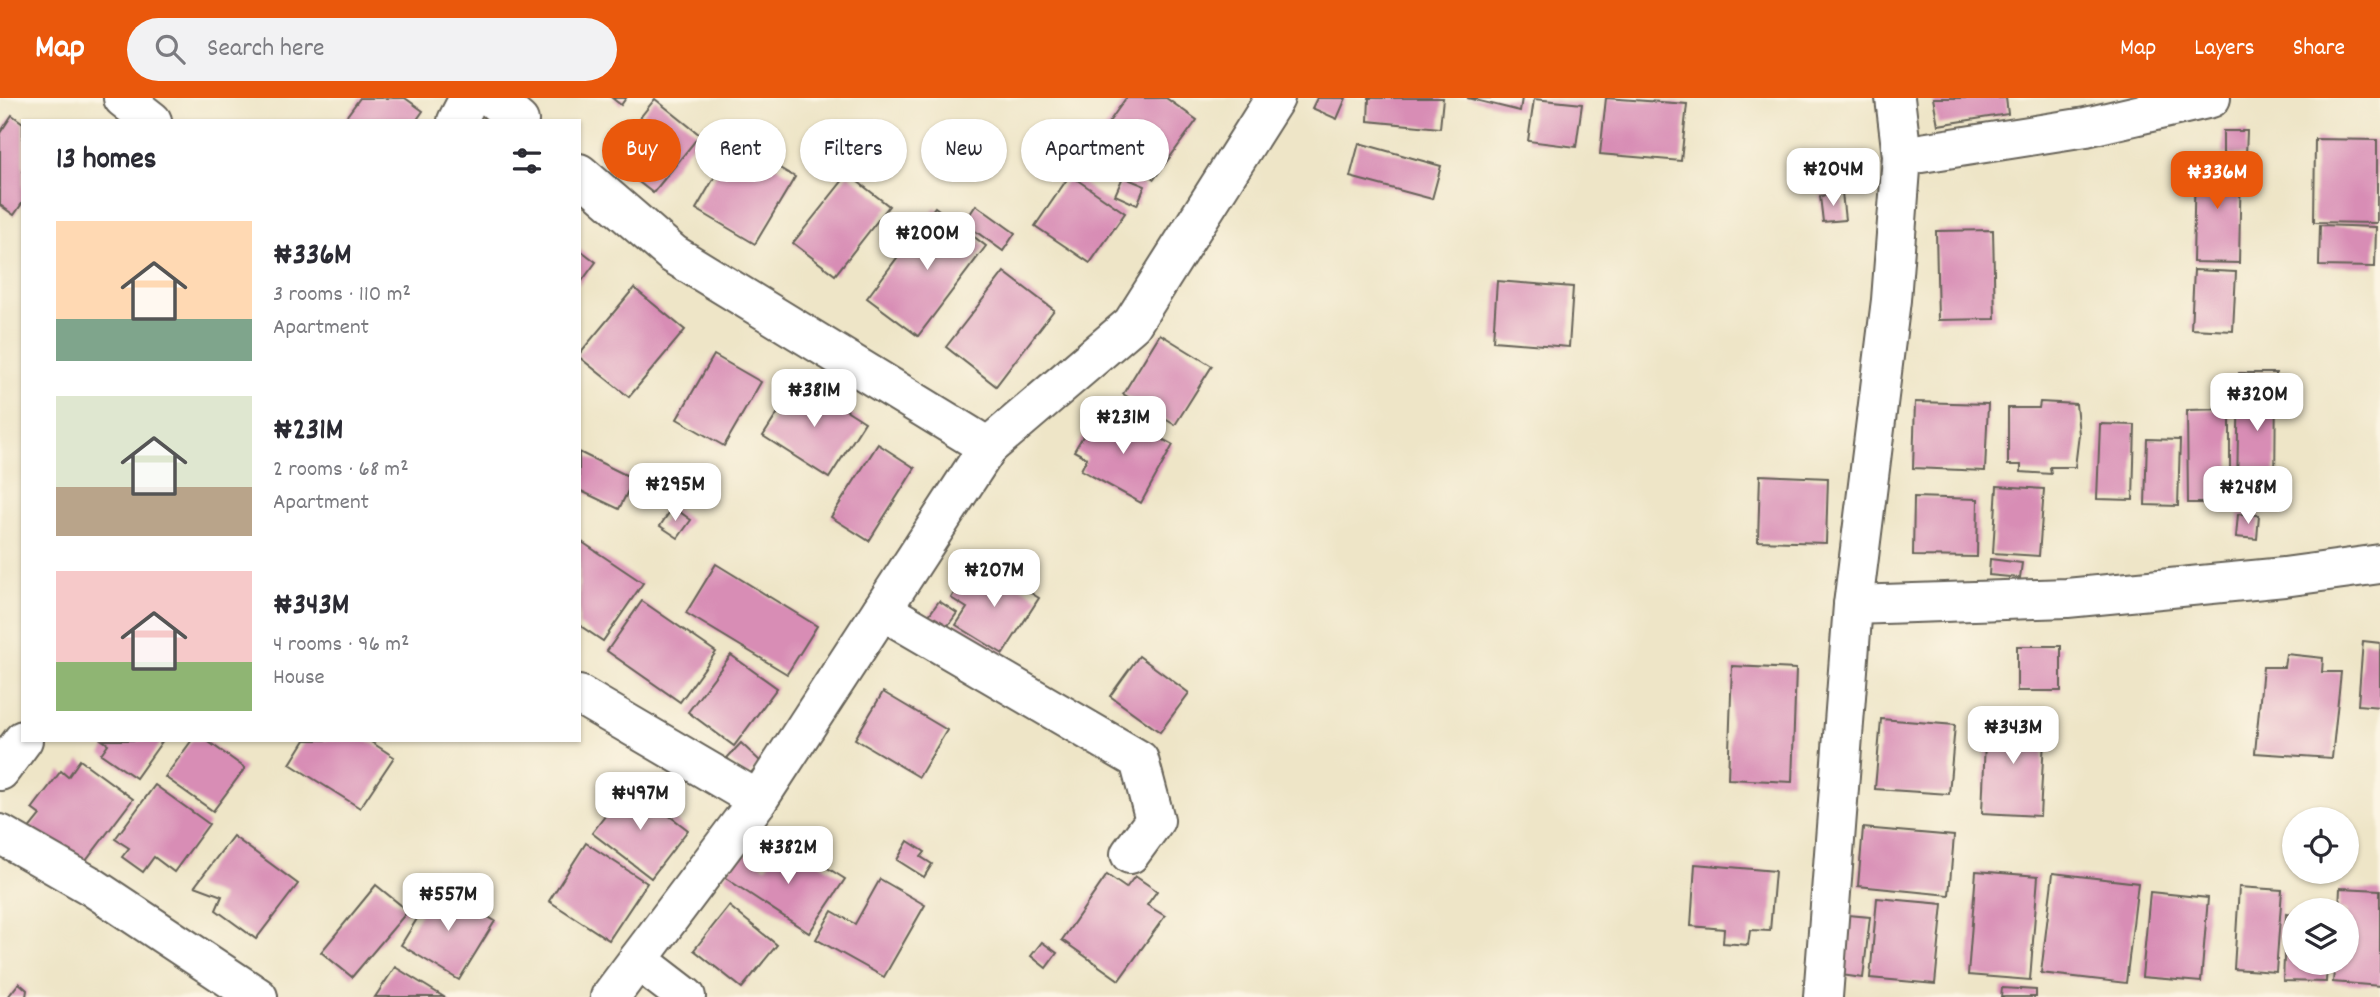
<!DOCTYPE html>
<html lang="en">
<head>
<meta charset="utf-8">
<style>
	body { margin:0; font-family:Dekko,sans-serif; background:#f2f2f3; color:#2b2b33; height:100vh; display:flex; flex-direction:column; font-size:26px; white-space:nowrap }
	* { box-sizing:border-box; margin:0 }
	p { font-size:23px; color:#7c7c81 }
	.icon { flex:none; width:38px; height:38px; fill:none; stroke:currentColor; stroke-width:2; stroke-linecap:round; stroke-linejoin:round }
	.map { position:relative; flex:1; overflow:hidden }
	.panel { position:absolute; left:21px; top:21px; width:560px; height:623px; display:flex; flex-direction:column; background:#fff; border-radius:0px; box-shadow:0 2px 5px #0004 }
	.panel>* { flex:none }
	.banner { position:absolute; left:602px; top:21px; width:665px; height:63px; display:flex; gap:14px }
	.fabs { position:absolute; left:2282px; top:709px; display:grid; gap:14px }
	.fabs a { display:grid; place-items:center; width:77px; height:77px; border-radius:50%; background:#fff; box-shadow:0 2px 5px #0004; font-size:35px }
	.price { position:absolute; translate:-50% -60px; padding:0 16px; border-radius:14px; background:#fff; color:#222; font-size:23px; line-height:46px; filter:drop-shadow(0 2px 4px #0008) }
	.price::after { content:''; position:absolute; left:50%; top:42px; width:21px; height:16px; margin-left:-10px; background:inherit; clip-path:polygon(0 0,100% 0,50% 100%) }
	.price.selected { background:#ea580c; color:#fff }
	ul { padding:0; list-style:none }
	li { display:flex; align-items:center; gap:21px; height:175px; padding:0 35px }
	li span { display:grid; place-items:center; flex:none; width:196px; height:140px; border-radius:0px; color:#555 }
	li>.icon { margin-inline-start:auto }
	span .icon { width:84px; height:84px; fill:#fffc; stroke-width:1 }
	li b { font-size:30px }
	h2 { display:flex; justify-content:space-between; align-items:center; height:84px; padding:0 35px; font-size:30px }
	.pill { padding:0 24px; border-radius:32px; background:#fff; box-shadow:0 2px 5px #0004; font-size:24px; line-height:63px }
	.pill.selected { background:#ea580c; color:#fff }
	header { display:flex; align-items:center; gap:42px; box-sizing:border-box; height:98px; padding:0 35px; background:#ea580c; color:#fff }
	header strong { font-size:33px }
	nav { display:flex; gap:38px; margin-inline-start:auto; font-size:24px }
	.search { width:490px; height:63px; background:#f2f2f3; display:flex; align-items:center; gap:18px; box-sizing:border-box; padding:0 24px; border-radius:38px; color:#7c7c81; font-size:26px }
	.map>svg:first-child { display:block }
	.building { fill:#d88db5 }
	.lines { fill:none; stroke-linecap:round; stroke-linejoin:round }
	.street-casing { stroke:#666258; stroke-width:42 }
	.street { stroke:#fff; stroke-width:38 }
</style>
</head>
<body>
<header>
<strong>Map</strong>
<div class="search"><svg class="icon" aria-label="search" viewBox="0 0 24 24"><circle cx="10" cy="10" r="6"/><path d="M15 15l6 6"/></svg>Search here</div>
<nav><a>Map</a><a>Layers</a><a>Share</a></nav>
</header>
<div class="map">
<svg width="2380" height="899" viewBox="0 0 2380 899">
	<rect width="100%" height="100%" fill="#fcf5e5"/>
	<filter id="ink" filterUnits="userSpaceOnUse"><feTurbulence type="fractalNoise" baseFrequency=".0143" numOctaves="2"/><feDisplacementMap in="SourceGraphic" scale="14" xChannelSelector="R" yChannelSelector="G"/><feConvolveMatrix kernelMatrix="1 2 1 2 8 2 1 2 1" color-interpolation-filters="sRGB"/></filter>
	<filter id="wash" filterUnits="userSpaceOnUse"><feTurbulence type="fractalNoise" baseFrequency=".00686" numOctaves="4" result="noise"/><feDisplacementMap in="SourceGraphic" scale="28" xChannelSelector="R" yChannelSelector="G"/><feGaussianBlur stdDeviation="1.57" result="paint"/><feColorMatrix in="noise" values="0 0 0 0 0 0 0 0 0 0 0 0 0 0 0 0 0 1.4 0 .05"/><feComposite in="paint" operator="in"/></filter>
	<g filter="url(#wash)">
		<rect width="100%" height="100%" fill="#eee5c7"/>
		<g id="blocks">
			<!-- building -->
			<g class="building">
				<path d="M360 0H405L423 13 416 23H343Z"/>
				<path d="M612 0H626L621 7Z"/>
				<path d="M1126 0H1166L1197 22 1154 81 1097 41Z"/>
				<path d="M1317 0H1346L1337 21 1312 10Z"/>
				<path d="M1369 0H1443L1440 30 1368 23Z"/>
				<path d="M1467 0H1522L1520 13Z"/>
				<path d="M1606 0 1687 6 1681 63 1600 56Z"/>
				<path d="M1933 0H2006L2008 16 1938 27Z"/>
				<path d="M655 1 700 37 653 95 608 60Z"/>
				<path d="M1534 1 1582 6 1576 49 1528 43Z"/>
				<path d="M12 17 23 25V104L14 117 0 107V35Z"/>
				<path d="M2223 33H2247L2246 57 2223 56Z"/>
				<path d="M2315 41 2377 42V125L2314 124Z"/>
				<path d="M735 44 795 79 755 146 696 111Z"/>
				<path d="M1359 45 1441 68 1432 101 1350 79Z"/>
				<path d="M2195 62 2241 63 2239 165 2193 164Z"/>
				<path d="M848 76 889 108 835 177 793 145Z"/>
				<path d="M1070 77 1125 115 1090 165 1035 128Z"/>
				<path d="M1123 79 1145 88 1137 107 1115 97Z"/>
				<path d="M1842 95 1845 122 1823 124 1820 98Z"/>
				<path d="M976 107 1015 135 1003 153 964 125Z"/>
				<path d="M935 109 986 148 918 238 867 200Z"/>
				<path d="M2320 127 2376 129 2375 169 2319 168Z"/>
				<path d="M1993 132 1995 221 1938 222 1936 133Z"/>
				<path d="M579 151 596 164 579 187Z"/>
				<path d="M2194 172 2236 174 2233 233 2191 231Z"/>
				<path d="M1004 174 1054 212 996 288 946 249Z"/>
				<path d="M1497 183 1573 189 1569 249 1493 243Z"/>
				<path d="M634 190 685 232 629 299 579 259V256Z"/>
				<path d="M1160 236 1212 268 1175 327 1123 296Z"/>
				<path d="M714 257 761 284 724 348 677 321Z"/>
				<path d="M2239 275H2276L2275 394H2237Z"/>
				<path d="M799 282 865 324 829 380 763 338Z"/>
				<path d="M1915 304 1988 306 1985 373 1913 370Z"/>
				<path d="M2040 304 2076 306 2079 336 2075 369H2050L2051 376 2021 374V367H2008V310H2039Z"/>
				<path d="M2230 311V405H2188L2187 312Z"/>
				<path d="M1110 313 1173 347 1141 405 1081 372 1087 360 1074 353 1089 328 1098 333Z"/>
				<path d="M2100 326 2135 327 2133 402 2097 401Z"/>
				<path d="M2147 341 2180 342 2178 408 2145 407Z"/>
				<path d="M878 346 915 370 869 443 831 419Z"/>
				<path d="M579 354 634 381 619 411 579 392Z"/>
				<path d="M1760 377 1828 380 1826 445 1758 443Z"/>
				<path d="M1997 388 2044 391 2039 458 1993 455Z"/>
				<path d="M1914 399 1978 401 1977 459 1913 458Z"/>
				<path d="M673 409 691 422 678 440 660 428Z"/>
				<path d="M2238 416 2259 417 2257 441 2236 439Z"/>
				<path d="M579 442 643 485 603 543 579 527Z"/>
				<path d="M1990 461 2022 465 2020 480 1989 477Z"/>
				<path d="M716 466 817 528 787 576 686 515Z"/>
				<path d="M990 470 1039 500 1003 556 956 527 967 510 951 500 966 476 981 486Z"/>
				<path d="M642 503 716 554 680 604 607 553Z"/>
				<path d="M939 503 957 515 947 529 929 517Z"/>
				<path d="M2363 543 2380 545V609L2358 607Z"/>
				<rect x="2017" y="548" width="44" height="45"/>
				<path d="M2286 556 2323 560 2322 574H2341L2332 660 2255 655 2263 569H2284Z"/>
				<path d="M731 557 777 590 734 648 688 614Z"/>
				<path d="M1139 558 1189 595 1160 634 1110 598Z"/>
				<path d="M1732 568 1796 571 1792 684 1728 681Z"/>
				<path d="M883 594 947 632 919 679 855 641Z"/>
				<path d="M1986 619 2045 622 2040 718 1982 715Z"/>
				<path d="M1881 621 1955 627 1949 696 1875 691Z"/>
				<path d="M102 642H163L136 680 101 656 108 646Z"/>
				<path d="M192 642H206L245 670 213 713 165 679Z"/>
				<path d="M305 642H368L394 659 360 710 290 666Z"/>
				<path d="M741 645 761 664 747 679 727 660Z"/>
				<path d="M80 662 133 701 79 772 27 733 40 717 32 711 61 673 68 679Z"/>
				<path d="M155 687 209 726 174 774 154 759 143 774 122 759 129 750 115 741Z"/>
				<path d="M629 687 688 732 651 780 592 735Z"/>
				<path d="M1863 730 1954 738 1949 797 1858 788Z"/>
				<path d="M233 738 298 786 256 841 216 812 222 798 195 788Z"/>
				<path d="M908 743 925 754 921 759 932 766 924 779 897 762Z"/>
				<path d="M586 745 647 785 609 842 549 803Z"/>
				<path d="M799 752 845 781 809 835 724 779 741 753 766 769 777 754 791 763Z"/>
				<path d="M1695 766 1775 773 1770 833 1750 832 1748 847 1723 845 1724 831 1691 828Z"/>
				<path d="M1976 773 2038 778 2030 882 1968 877Z"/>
				<path d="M2053 775 2138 785 2126 885 2041 875Z"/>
				<path d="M1107 777 1126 790 1135 778 1157 793 1147 807 1165 818 1119 882 1062 842Z"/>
				<path d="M880 781 925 807 884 879 816 841 832 813 855 826Z"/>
				<path d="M376 787 408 813 352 879 321 854Z"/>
				<path d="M437 788 495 823 459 882 401 847Z"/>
				<path d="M2239 789 2282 792 2276 874 2234 871Z"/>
				<path d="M2340 790 2380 792V888L2333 884 2335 864H2347V812H2339Z"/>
				<path d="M2150 794 2208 800 2201 884 2142 879Z"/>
				<path d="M1877 800 1943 806 1935 886 1870 880Z"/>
				<path d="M729 808 777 847 742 890 694 852Z"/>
				<path d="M2286 816 2294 817V864H2327L2326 884 2283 883Z"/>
				<path d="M1848 817 1870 819 1863 880 1841 877Z"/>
				<path d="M1042 844 1057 855 1046 870 1031 858Z"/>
				<path d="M395 869 444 899H375Z"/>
				<path d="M19 885 27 892 26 899H8Z"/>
				<path d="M2002 890 2036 892V899H2001Z"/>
			</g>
		</g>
	</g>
	<g filter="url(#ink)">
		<use href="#blocks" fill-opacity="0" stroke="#666258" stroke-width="2"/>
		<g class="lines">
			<defs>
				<g id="street">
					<path d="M123 0 152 23"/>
					<path d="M492 0 519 23"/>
					<path d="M457 23 469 0"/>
					<path d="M1902 58 2086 29 2211 0"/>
					<path d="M579 75 673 156 988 349 1132 226 1275 0"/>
					<path d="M1853 507 2067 500 2284 479 2380 466"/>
					<path d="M882 512 1139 662 1155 722 1130 756"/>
					<path d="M579 597 758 702"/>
					<path d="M0 673 23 642"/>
					<path d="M0 736 91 788 258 899"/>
					<path d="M638 862 686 899"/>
					<path d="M610 899 758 702 988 349"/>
					<path d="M1823 899 1853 507 1891 202 1902 58 1895 0"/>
				</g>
			</defs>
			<!-- street casing -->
			<use href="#street" class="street-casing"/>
			<!-- street -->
			<use href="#street" class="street"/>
		</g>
	</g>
</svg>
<div class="fabs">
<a><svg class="icon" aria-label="locate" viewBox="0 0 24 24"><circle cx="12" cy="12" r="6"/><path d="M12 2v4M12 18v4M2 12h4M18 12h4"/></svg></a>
<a><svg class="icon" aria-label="layers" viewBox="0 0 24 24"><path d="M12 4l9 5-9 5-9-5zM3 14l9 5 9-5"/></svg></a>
</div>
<b class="price" style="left:1833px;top:110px">₦204M</b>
<b class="price selected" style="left:2217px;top:113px">₦336M</b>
<b class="price" style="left:927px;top:174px">₦200M</b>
<b class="price" style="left:814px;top:331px">₦381M</b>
<b class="price" style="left:2257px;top:335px">₦320M</b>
<b class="price" style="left:1123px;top:358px">₦231M</b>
<b class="price" style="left:675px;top:425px">₦295M</b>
<b class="price" style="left:2248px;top:428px">₦248M</b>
<b class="price" style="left:994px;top:511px">₦207M</b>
<b class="price" style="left:2013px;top:668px">₦343M</b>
<b class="price" style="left:640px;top:734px">₦497M</b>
<b class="price" style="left:788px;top:788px">₦382M</b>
<b class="price" style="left:448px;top:835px">₦557M</b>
<div class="banner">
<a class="pill selected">Buy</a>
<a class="pill">Rent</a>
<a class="pill">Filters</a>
<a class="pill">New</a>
<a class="pill">Apartment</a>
</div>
<section class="panel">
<h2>13 homes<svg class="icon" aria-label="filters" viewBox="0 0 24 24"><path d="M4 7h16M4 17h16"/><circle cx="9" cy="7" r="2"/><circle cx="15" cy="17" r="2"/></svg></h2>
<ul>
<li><span style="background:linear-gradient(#ffd9b3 70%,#7fa58c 0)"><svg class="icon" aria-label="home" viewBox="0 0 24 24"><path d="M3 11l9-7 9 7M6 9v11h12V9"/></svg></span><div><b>₦336M</b><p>3 rooms · 110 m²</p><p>Apartment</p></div></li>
<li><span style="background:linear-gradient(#dfe7d0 65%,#b9a48a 0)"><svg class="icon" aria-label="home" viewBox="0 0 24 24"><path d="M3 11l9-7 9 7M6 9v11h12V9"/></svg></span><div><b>₦231M</b><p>2 rooms · 68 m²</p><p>Apartment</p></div></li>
<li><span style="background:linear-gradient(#f6c9c9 65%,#8fb573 0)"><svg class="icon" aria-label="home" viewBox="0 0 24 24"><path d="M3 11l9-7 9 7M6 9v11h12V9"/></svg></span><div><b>₦343M</b><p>4 rooms · 96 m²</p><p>House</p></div></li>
</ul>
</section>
</div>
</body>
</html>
